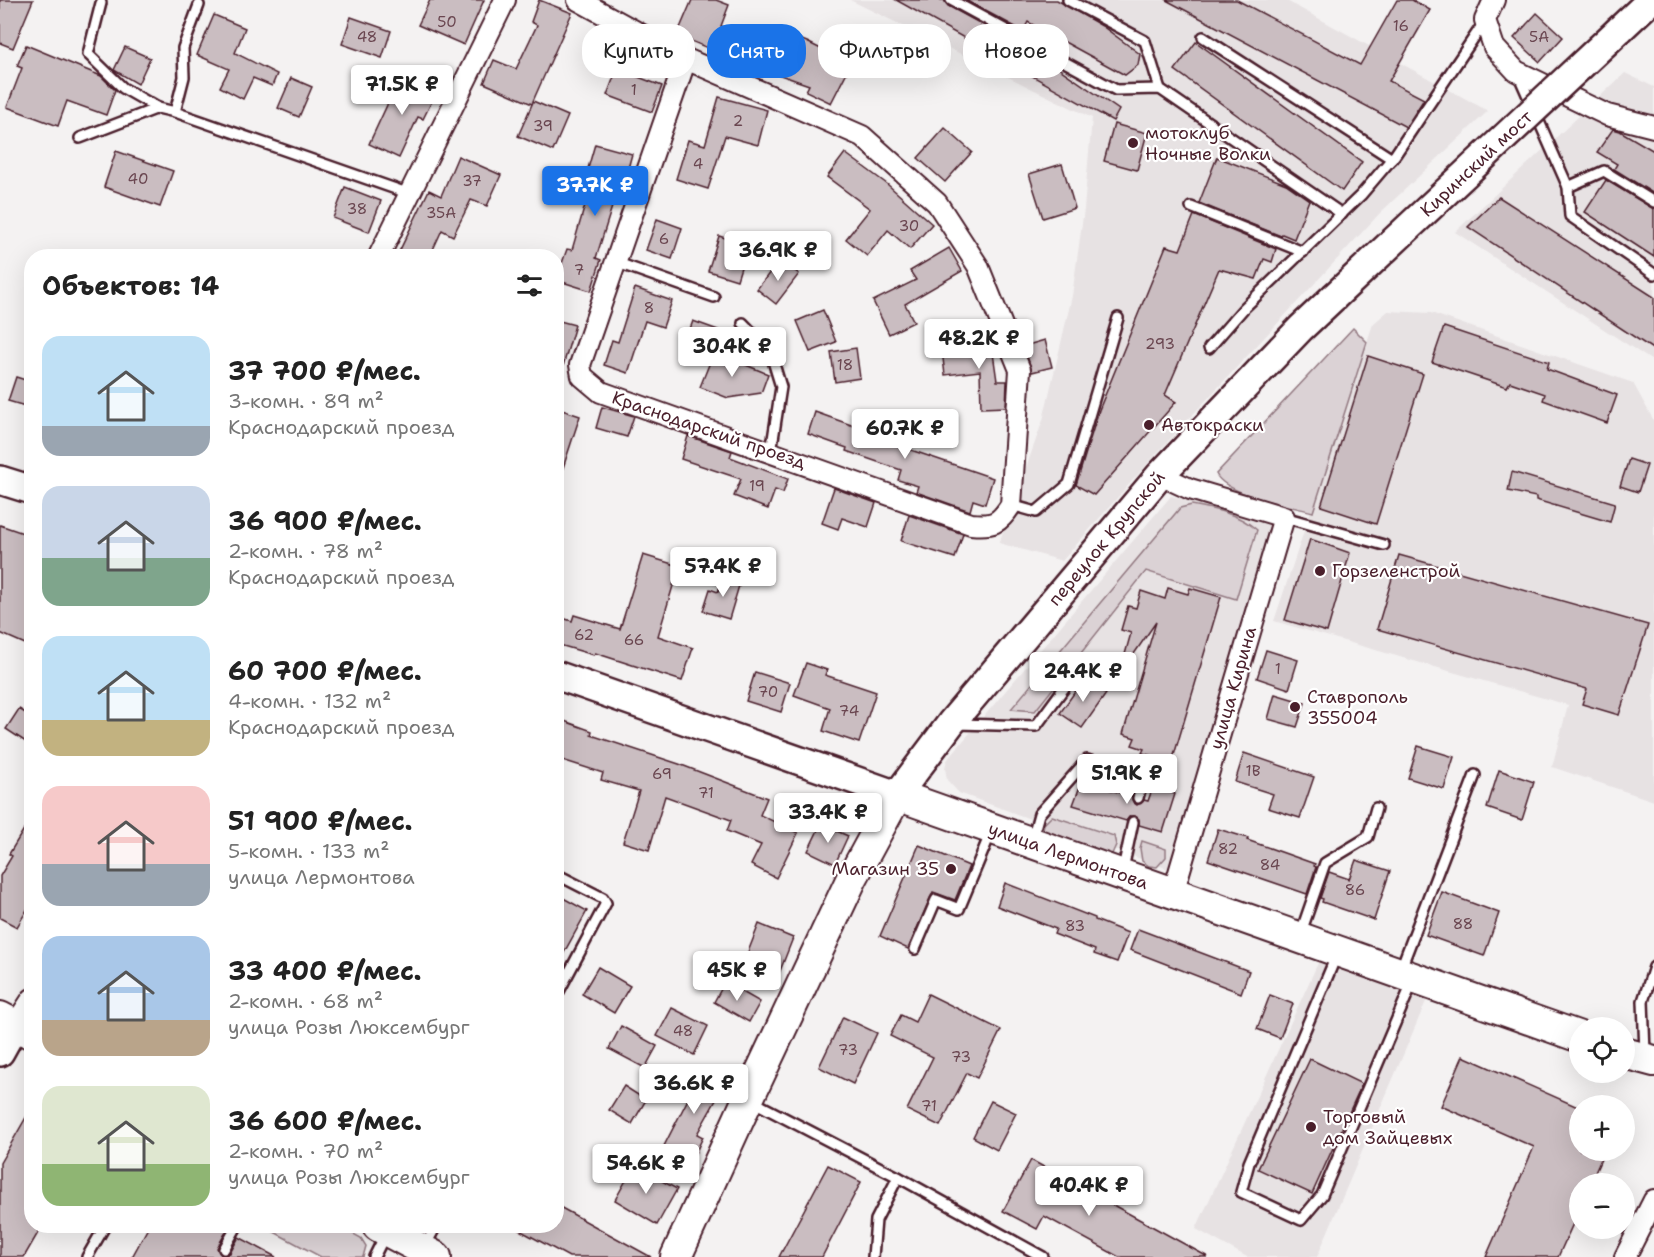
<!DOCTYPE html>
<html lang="ru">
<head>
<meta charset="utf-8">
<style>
	body { margin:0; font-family:"Shantell Sans",sans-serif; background:#f2f2f2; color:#222; height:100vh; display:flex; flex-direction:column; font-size:22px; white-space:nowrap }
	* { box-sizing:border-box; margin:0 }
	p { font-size:20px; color:#767676 }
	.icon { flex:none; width:33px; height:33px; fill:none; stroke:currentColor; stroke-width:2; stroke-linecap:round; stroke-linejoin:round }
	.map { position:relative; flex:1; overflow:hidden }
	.side { position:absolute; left:24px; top:249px; width:540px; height:984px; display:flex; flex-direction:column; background:#fff; border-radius:24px; box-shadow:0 6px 24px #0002 }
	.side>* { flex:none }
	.top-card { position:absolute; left:582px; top:24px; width:570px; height:54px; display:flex; gap:12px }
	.controls { position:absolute; left:1569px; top:1017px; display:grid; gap:12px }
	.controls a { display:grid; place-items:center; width:66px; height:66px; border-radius:50%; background:#fff; box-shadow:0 6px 24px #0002; font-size:30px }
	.price { position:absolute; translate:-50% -51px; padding:0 14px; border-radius:6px; background:#fff; color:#222; font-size:20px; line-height:39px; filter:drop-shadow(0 2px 3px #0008) }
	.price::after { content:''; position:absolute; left:50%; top:36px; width:18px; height:14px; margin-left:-9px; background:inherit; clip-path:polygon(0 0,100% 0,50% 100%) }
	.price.on { background:#1a73e8; color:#fff }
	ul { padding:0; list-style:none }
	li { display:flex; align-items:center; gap:18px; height:150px; padding:0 18px }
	li span { display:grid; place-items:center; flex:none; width:168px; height:120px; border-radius:18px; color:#555 }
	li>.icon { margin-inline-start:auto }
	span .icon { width:72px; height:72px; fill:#fffc; stroke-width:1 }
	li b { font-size:26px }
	h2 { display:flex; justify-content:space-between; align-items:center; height:72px; padding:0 18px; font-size:26px }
	.chip { padding:0 21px; border-radius:24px; background:#fff; box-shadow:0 6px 24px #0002; font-size:21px; line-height:54px }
	.chip.on { background:#1a73e8; color:#fff }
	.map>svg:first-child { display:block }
	.built { fill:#e7e2e3 }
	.green { fill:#dbd2d5; stroke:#927880; stroke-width:1.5 }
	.building { fill:#cabdc1; stroke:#4a1f2b; stroke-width:1.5 }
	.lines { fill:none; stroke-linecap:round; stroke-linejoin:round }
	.lane-casing { stroke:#4a1f2b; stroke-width:14 }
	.street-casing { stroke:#4a1f2b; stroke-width:24 }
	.secondary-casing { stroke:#4a1f2b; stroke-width:32 }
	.primary-casing { stroke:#4a1f2b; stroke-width:34 }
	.lane { stroke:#fff; stroke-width:9 }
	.street { stroke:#fff; stroke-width:20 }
	.secondary { stroke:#fff; stroke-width:27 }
	.primary { stroke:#fff; stroke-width:30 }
	.secondary-bridge-casing { stroke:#4a1f2b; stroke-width:32; stroke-linecap:butt }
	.secondary-bridge { stroke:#fff; stroke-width:27 }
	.poi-dot { fill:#4a1f2b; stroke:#fff; stroke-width:2 }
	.labels { text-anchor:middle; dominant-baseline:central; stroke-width:4.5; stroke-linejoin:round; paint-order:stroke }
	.number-label { font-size:15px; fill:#6a4650 }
	.poi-label { font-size:18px; fill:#4a1f2b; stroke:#fff; text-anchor:start }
	.street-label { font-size:18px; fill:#4a1f2b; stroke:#fff }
</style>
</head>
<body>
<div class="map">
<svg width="1654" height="1257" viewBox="0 0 1654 1257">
	<rect width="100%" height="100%" fill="#f4f2f2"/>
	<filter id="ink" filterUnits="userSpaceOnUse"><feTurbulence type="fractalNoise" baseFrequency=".0167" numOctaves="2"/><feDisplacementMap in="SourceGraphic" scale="12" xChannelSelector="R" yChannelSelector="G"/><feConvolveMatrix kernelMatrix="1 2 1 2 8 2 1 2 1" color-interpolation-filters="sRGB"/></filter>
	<g filter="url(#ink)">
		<!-- built -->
		<g class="built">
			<path d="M850 0H1285L1488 111 1380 213 1147 464 1062 561 999 543 1043 420 1072 296 1084 209 1092 118Z"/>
			<path d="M1625 73 1654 87V362L1455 232Z"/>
			<path d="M1388 311 1431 313 1633 383 1654 421V801L1552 767 1568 705 1274 621 1373 324Z"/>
			<path d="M1171 496 1270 522 1246 618 1171 870 959 793 947 780 945 768 947 760Z"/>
			<path d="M1318 963 1427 999 1317 1257H1247L1196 1229Z"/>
		</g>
		<!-- green -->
		<g class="green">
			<path d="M1353 328 1367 342 1313 512C1290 506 1226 495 1216 474Z"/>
			<path d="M1192 505C1215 509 1239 514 1257 530L1236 599 1146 571 1035 711 1011 709 1180 508Z"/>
			<path d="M1052 816 1114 836 1116 845 1112 854 1102 857 1042 833 1044 824Z"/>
			<path d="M1142 841 1166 849V857L1157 867 1149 866 1142 861 1140 848Z"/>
			<path d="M263 1226H339L361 1238 366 1246 363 1257H321Z"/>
		</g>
		<!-- building -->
		<g class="building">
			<path d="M0 0H33L13 48 0 43Z"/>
			<path d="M430 0H484L464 45 418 25Z"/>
			<path d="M539 0 572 13 533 101 568 116 553 151 518 136 533 102 532 104 484 83 494 60 516 69 537 25 531 22Z"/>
			<path d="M692 0H716L729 5 721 26 781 49 786 34 807 42 851 64 831 103 806 91 809 85 763 69 761 73 725 60 727 56 677 35Z"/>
			<path d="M896 0H944L948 6 1042 57 1119 110 1113 121Z"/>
			<path d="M965 0H1057L1102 26 1140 54 1138 65 1125 75 1028 22 1023 31Z"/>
			<path d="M1166 0H1237L1360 65 1397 0H1412L1430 10 1389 81 1424 99 1406 127Z"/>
			<path d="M1537 13 1563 37 1540 62 1514 38Z"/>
			<path d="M214 15 245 28 235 53 277 74 272 86 253 78 243 99 220 87 229 69 197 55Z"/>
			<path d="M351 17 391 31 382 58 342 44Z"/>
			<path d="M1196 42 1362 162 1342 191 1175 70Z"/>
			<path d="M26 45 101 76 115 90 106 115 67 101 58 126 7 107 22 68 17 66Z"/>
			<path d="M125 47 150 58 138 84 114 70Z"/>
			<path d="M617 69 662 86 652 112 607 95Z"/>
			<path d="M401 75 436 93 423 119 418 117 399 158 369 144Z"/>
			<path d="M291 78 312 87 299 117 278 108Z"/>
			<path d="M719 97 767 110 758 145 725 136 708 189 676 179 688 140 705 145Z"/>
			<path d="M1114 124 1147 133 1137 170 1104 161Z"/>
			<path d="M945 128 972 152 945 182 918 158Z"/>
			<path d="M1613 129 1620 131 1654 151V194L1614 169 1617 164 1597 152Z"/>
			<path d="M595 144 632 154 624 183 620 181 596 258 601 260 591 291 556 280 567 249 572 250 594 174 587 172Z"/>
			<path d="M116 151 173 171 160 207 104 187Z"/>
			<path d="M845 153 887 184 932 224 910 249 888 230 867 256 846 239 870 209 827 177Z"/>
			<path d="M458 156 501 175 487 206 471 200 453 236 442 230 430 256H408L399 252 429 190 441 196Z"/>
			<path d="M1217 157 1286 184 1309 200 1294 239 1282 234 1281 236 1199 203Z"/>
			<path d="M1062 164 1075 208 1043 218 1029 174Z"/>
			<path d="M1606 180 1654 209V257L1585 212Z"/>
			<path d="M345 187 381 201 369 232 333 218Z"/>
			<path d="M1499 197 1654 297V350L1468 227Z"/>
			<path d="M1194 215 1276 249 1272 262 1264 259 1256 279 1219 269 1165 395 1176 402 1094 495 1076 485 1099 410 1166 246 1180 250Z"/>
			<path d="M657 219 682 228 672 259 646 250Z"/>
			<path d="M719 236 748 245 737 280 708 271Z"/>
			<path d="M949 248 962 271 905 304 914 322 889 334 873 301 916 280 910 271Z"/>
			<path d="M780 259 799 274 776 304 757 289Z"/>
			<path d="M635 288 672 301 663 327 645 321 628 373 604 365 612 340 618 342Z"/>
			<path d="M823 310 836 342 810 352 797 321Z"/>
			<path d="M556 320 575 325 561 373H556Z"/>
			<path d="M693 321 718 330 712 345 687 337Z"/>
			<path d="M1444 327 1549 362 1547 369 1617 395 1607 423 1543 400 1545 394 1510 382 1507 387 1432 362Z"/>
			<path d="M990 332 997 381H1007L1006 407 981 408 980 371 945 375 942 350 979 345 978 333Z"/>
			<path d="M1045 340 1052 367 1032 372 1024 346Z"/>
			<path d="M856 348 860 378 835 382 831 352Z"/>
			<path d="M714 352 768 374 761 393 728 398 700 387Z"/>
			<path d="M1368 356 1423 374 1376 524 1321 506Z"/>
			<path d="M16 377 32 382V408L8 401Z"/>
			<path d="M602 407 634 416 627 437 596 428Z"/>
			<path d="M556 408 580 416 560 477 556 476Z"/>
			<path d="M815 412 854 426 858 415 907 432 902 447 993 478 985 504 973 500 970 511 916 492 918 486 898 480 901 470 846 451 847 448 808 434Z"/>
			<path d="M688 436 732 451 730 457 788 479 783 493 775 490 768 509 734 496 741 479 681 459Z"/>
			<path d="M1629 459 1647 465 1638 492 1620 486Z"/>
			<path d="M1512 472 1615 503 1610 522 1536 500V497L1508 491Z"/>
			<path d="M834 488 876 503 868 527 842 518 838 529 822 523Z"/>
			<path d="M909 515 963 534 955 558 901 541Z"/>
			<path d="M0 525 32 536V647L0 633Z"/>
			<path d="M1310 539 1350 553 1327 632 1285 620Z"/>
			<path d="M643 555 679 566 658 636 693 648 682 681 595 653 594 655 556 644V616L572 621 574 615 620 629Z"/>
			<path d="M1399 555 1648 625 1619 715 1582 704 1587 689 1377 629Z"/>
			<path d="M724 574 741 579 729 619 703 611 710 589 718 592Z"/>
			<path d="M1168 588 1188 594 1190 588 1221 597 1172 762 1142 753 1144 749 1132 745 1135 738 1123 734 1156 622 1125 667 1122 665 1131 633 1121 630 1128 606 1136 608 1141 591 1165 599Z"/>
			<path d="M1266 650 1298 660 1289 689 1257 678Z"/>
			<path d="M806 663 827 670 825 675 876 692 859 743 823 731 830 708 794 695Z"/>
			<path d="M755 672 790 683 781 712 746 701Z"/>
			<path d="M1084 679 1106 694 1082 728 1060 713Z"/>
			<path d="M1275 694 1305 703 1297 727 1268 719Z"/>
			<path d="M19 709 32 717V746L6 729Z"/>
			<path d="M556 718 592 731 591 735 679 764 767 798 760 815 798 833 776 878 751 865 761 845 727 831 731 820 665 796 649 850 623 842 639 791 601 780 603 773 556 758Z"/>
			<path d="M1418 746 1454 757 1444 789 1408 778Z"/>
			<path d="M1244 753 1314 777 1300 818 1268 808 1273 794 1235 782Z"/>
			<path d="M1499 770 1534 782 1522 820 1487 808Z"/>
			<path d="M1082 781 1131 796 1133 802 1137 805 1144 800 1148 801 1153 787 1175 794 1163 832 1139 825V819L1135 816H1130L1126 821 1073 805Z"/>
			<path d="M32 816V901L17 927 0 918V876L12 856 9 854Z"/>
			<path d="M821 824 848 836 835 864 808 851Z"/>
			<path d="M1218 829 1248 838 1247 840 1315 864 1314 866 1316 867 1307 894 1208 860Z"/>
			<path d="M919 845 969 866 955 900 933 892 908 949 880 936Z"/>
			<path d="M1356 860 1390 871 1374 920 1322 902 1323 899 1320 898 1329 872 1349 879Z"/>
			<path d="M1005 883 1095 918V920L1128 933 1117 962 1094 954 1095 950 1054 934 1056 929 997 906Z"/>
			<path d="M1442 892 1499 913 1484 956 1426 935Z"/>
			<path d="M556 894 587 911 556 967Z"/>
			<path d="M759 924 793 938 778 976 744 962Z"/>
			<path d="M1138 929 1249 971 1241 993 1130 950Z"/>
			<path d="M598 967 630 986 614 1013 582 994Z"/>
			<path d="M725 982 760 1002 749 1022 714 1002Z"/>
			<path d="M928 994 1001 1030 977 1078 967 1073 940 1126 907 1110 933 1057 890 1036 901 1015 915 1022Z"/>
			<path d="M1270 995 1293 1004 1280 1038 1257 1029Z"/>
			<path d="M672 1008 708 1026 694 1055 657 1036Z"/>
			<path d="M843 1017 877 1033 853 1084 819 1067Z"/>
			<path d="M621 1026 657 1046 645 1068 609 1049Z"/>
			<path d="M1463 1056 1580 1108V1150H1605L1590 1184H1580V1208L1558 1257H1486L1534 1147 1441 1106Z"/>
			<path d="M1310 1059 1362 1084 1312 1194 1258 1169Z"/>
			<path d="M700 1070 725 1084 697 1134 703 1137 692 1160 664 1146 688 1099 685 1097Z"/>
			<path d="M624 1086 646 1100 632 1124 609 1110Z"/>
			<path d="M991 1101 1016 1113 997 1150 973 1137Z"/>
			<path d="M32 1107V1226H42L24 1257H0V1163Z"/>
			<path d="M1031 1160 1208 1257H1119L1044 1216 1037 1229 1003 1211Z"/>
			<path d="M828 1165 861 1182 822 1257H779Z"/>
			<path d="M634 1166 677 1189 657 1225 615 1200Z"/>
			<path d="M556 1205 651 1257H569L512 1226H556Z"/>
			<path d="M149 1226H218L227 1230 217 1248 221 1255 230 1253 239 1237 276 1257H132Z"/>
		</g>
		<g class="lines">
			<defs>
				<g id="lane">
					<path d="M951 0 1116 90 1160 89 1342 214"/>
					<path d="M1068 0 1145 41 1160 89"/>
					<path d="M101 3 88 54 123 88 158 108"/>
					<path d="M1203 37 1392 159"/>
					<path d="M1519 76 1568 187 1570 216 1654 274"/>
					<path d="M175 112 184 77 183 48 199 5"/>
					<path d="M80 138 158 108 175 112 410 194"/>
					<path d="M1568 187 1604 171 1654 202"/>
					<path d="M1191 207 1303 252"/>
					<path d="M615 262 714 297"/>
					<path d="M743 323 770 351 781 387 771 452"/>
					<path d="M1209 348 1244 308 1361 195 1395 155 1485 21"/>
					<path d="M1011 505 1036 512 1069 484 1118 318"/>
					<path d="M1284 517 1384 545"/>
					<path d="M957 724 1036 726 1081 665"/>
					<path d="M1032 839 1039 814 1087 760 1143 778 1138 798"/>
					<path d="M1123 869 1133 822"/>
					<path d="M556 874 603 898 606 903 556 997"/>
					<path d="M1300 935 1325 863 1368 837 1376 808"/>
					<path d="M915 949 936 900 959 909 991 832"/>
					<path d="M1337 954 1249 1163 1241 1192 1301 1220 1322 1195 1413 981"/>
					<path d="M1401 968 1475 775"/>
					<path d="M1645 1053 1643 1001 1654 967"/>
					<path d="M752 1101 898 1177 1043 1257"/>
					<path d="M424 1248 436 1226"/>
					<path d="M224 1249 237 1226"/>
					<path d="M87 1257 105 1226"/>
					<path d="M374 1257 385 1235"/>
					<path d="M873 1257 876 1220 898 1177"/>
				</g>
				<g id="street">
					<path d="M578 0 686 59 862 136 937 203 978 266 1020 370 1011 505C999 524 993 526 971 524L601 392 582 376 580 365 686 59"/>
					<path d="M1494 0 1485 20 1494 47 1516 71 1607 115 1654 127"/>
					<path d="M379 256 505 0"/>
					<path d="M1160 475 1190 489 1284 517 1173 893"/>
					<path d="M15 1025 32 999"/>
					<path d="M1625 1257 1654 1200"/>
				</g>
				<g id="secondary">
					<path d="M1619 30 1651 0"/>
					<path d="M0 480 32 490"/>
					<path id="s1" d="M556 675 897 795 951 723 1160 475 1301 328 1334 297"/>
					<path d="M0 1052 15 1025"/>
				</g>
				<g id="primary">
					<path d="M0 1017 32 1034"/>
					<path d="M1624 1053 1654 1061"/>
					<path d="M378 1226 436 1257"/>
					<path id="s2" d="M676 1257 748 1099 852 878 897 795 1580 1037"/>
				</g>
			</defs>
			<!-- lane casing -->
			<use href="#lane" class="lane-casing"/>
			<!-- street casing -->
			<use href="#street" class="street-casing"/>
			<!-- secondary casing -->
			<use href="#secondary" class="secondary-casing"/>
			<!-- primary casing -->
			<use href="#primary" class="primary-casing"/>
			<!-- lane -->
			<use href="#lane" class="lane"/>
			<!-- street -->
			<use href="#street" class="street"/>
			<!-- secondary -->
			<use href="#secondary" class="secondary"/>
			<!-- primary -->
			<use href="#primary" class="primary"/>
			<defs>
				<g id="secondary-bridge">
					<path id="s3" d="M1334 297 1619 30"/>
				</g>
			</defs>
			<!-- secondary-bridge casing -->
			<use href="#secondary-bridge" class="secondary-bridge-casing"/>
			<!-- secondary-bridge -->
			<use href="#secondary-bridge" class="secondary-bridge"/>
		</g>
	</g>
	<!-- markers -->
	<g class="poi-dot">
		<circle cx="1133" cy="143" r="6"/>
		<circle cx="1149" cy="425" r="6"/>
		<circle cx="1320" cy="571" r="6"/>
		<circle cx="1295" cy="707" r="6"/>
		<circle cx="951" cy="869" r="6"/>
		<circle cx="1311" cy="1127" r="6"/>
	</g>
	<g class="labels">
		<!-- number labels -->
		<g class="number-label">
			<text x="447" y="22">50</text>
			<text x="1401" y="26">16</text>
			<text x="367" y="37">48</text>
			<text x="1539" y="37">5А</text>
			<text x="634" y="90">1</text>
			<text x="738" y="121">2</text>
			<text x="543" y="126">39</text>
			<text x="698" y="164">4</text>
			<text x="138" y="179">40</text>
			<text x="472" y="181">37</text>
			<text x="357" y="209">38</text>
			<text x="441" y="213">35А</text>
			<text x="909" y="226">30</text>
			<text x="664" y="239">6</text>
			<text x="579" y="270">7</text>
			<text x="649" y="308">8</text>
			<text x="1160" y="344">293</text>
			<text x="845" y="365">18</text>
			<text x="757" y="486">19</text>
			<text x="584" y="635">62</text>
			<text x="634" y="640">66</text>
			<text x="1278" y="669">1</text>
			<text x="768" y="692">70</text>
			<text x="849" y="711">74</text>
			<text x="1253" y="771">1В</text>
			<text x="662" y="774">69</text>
			<text x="706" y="793">71</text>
			<text x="1228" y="849">82</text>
			<text x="1270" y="865">84</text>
			<text x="1355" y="890">86</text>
			<text x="1463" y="924">88</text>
			<text x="1075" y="926">83</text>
			<text x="683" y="1031">48</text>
			<text x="848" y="1050">73</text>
			<text x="961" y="1057">73</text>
			<text x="929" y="1106">71</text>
		</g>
		<!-- poi labels -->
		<g class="poi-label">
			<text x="1145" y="133">мотоклуб<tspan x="1145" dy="21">Ночные Волки</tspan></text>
			<text x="1161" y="425">Автокраски</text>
			<text x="1332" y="571">Горзеленстрой</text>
			<text x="1307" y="697">Ставрополь<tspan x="1307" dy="21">355004</tspan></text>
			<text x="939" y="869" text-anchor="end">Магазин 35</text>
			<text x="1323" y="1117">Торговый<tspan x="1323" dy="21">дом Зайцевых</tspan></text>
		</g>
		<!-- street labels -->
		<g class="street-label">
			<text stroke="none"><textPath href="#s3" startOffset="195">Киринский мост</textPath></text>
			<text transform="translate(709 430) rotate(19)">Краснодарский проезд</text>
			<text stroke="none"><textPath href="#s1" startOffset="693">переулок Крупской</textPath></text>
			<text transform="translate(1233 688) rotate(-74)">улица Кирина</text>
			<text stroke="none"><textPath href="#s2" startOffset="694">улица Лермонтова</textPath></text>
		</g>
	</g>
</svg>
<div class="controls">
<a><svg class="icon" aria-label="locate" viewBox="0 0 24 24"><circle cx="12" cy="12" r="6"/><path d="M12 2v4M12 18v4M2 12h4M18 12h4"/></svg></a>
<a>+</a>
<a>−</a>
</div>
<b class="price" style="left:402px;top:116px">71.5K ₽</b>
<b class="price on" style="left:595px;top:217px">37.7K ₽</b>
<b class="price" style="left:778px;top:282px">36.9K ₽</b>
<b class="price" style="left:979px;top:370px">48.2K ₽</b>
<b class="price" style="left:732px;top:378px">30.4K ₽</b>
<b class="price" style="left:905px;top:460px">60.7K ₽</b>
<b class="price" style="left:723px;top:598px">57.4K ₽</b>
<b class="price" style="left:1083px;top:703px">24.4K ₽</b>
<b class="price" style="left:1127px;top:805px">51.9K ₽</b>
<b class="price" style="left:828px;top:844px">33.4K ₽</b>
<b class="price" style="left:737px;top:1002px">45K ₽</b>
<b class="price" style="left:694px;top:1115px">36.6K ₽</b>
<b class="price" style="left:646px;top:1195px">54.6K ₽</b>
<b class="price" style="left:1089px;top:1217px">40.4K ₽</b>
<div class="top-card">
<a class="chip">Купить</a>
<a class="chip on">Снять</a>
<a class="chip">Фильтры</a>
<a class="chip">Новое</a>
</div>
<section class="side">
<h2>Объектов: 14<svg class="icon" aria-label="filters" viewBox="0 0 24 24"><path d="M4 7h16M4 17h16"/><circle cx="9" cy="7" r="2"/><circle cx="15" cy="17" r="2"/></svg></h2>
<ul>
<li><span style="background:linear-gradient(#bfe0f5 75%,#9aa5b1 0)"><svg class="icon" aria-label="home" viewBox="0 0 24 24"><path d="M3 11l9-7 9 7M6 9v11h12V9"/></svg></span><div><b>37 700 ₽/мес.</b><p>3-комн. · 89 m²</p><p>Краснодарский проезд</p></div></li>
<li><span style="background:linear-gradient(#c9d6e8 60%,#7fa58c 0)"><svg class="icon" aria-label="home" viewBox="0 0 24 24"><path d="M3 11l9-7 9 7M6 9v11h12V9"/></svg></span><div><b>36 900 ₽/мес.</b><p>2-комн. · 78 m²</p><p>Краснодарский проезд</p></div></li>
<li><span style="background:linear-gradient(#bfe0f5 70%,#c2b280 0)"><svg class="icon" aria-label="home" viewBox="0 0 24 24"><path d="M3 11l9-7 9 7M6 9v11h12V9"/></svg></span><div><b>60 700 ₽/мес.</b><p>4-комн. · 132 m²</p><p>Краснодарский проезд</p></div></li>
<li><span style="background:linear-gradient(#f6c9c9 65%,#9aa5b1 0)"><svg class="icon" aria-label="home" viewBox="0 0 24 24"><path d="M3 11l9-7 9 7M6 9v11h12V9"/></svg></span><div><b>51 900 ₽/мес.</b><p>5-комн. · 133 m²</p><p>улица Лермонтова</p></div></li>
<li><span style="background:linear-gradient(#a9c7e8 70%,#b9a48a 0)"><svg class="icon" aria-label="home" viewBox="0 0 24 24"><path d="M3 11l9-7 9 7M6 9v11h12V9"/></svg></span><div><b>33 400 ₽/мес.</b><p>2-комн. · 68 m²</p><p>улица Розы Люксембург</p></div></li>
<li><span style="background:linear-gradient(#dfe7d0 65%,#8fb573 0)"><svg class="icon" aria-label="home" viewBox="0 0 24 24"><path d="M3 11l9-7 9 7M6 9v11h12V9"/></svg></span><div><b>36 600 ₽/мес.</b><p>2-комн. · 70 m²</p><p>улица Розы Люксембург</p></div></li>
</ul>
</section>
</div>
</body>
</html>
